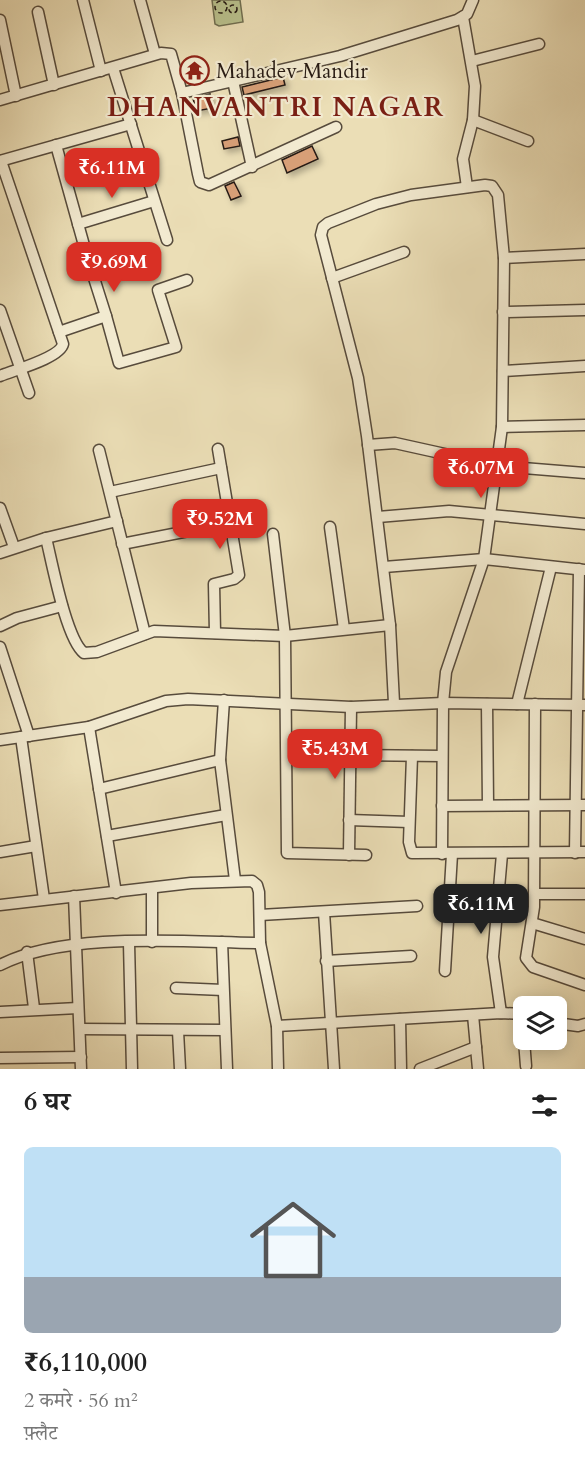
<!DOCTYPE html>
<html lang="hi">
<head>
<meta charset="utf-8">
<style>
	body { margin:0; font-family:Cardo,"Noto Serif Devanagari",serif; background:#f6f6f6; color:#222; height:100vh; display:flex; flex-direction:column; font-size:22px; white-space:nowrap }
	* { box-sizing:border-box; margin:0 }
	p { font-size:20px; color:#767676 }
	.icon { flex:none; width:33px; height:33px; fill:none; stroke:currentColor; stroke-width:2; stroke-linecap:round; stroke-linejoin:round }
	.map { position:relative; height:1069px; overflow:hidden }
	.drawer { display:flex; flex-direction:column; background:#fff; flex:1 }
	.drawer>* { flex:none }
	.tools { position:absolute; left:513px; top:996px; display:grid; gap:12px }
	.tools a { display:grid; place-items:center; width:54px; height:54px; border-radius:9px; background:#fff; box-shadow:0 3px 15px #0003; font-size:30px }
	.price { position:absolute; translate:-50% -51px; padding:0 14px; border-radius:12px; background:#d93025; color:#fff; font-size:20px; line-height:39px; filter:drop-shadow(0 2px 3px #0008) }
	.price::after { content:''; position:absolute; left:50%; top:36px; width:18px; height:14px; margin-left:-9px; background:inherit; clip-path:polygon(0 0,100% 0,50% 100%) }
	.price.selected { background:#222; color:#fff }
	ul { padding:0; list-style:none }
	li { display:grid; align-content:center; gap:12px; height:318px; padding:0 24px }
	li span { display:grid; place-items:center; height:186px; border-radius:9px; color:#555 }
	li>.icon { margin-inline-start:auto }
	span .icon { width:108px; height:108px; fill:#fffc; stroke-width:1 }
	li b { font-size:26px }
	h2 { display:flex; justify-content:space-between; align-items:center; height:72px; padding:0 24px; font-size:26px }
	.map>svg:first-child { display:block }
	.green { fill:#b9c18d; stroke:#706e50; stroke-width:1.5 }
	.building { fill:#d79f77; stroke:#261a13; stroke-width:1.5; filter:url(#shadow) }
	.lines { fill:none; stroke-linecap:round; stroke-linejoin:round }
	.minor-casing { stroke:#574b3c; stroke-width:13 }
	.path { stroke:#261a13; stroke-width:1.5; stroke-dasharray:4.5 3; stroke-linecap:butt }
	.minor { stroke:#f2ead0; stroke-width:10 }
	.labels { text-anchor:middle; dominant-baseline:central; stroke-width:4.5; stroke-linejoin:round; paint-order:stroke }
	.poi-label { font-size:21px; fill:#261a13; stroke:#f2ead0; text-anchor:start }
	.district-label { font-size:27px; font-weight:bold; letter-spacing:1.5px; fill:#7a1f14; stroke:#f2ead0 }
</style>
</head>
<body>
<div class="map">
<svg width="585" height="1069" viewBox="0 0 585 1069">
	<defs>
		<filter id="shadow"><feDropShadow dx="3.5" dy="3.5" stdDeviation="3" flood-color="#0004"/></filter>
	</defs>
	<rect width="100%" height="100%" fill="#ebdeb6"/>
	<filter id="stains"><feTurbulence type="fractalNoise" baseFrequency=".00333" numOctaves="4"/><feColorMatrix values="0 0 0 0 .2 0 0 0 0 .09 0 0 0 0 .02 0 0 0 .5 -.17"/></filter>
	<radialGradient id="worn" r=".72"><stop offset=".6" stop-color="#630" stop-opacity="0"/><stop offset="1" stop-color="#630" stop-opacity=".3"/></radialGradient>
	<!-- green -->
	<path class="green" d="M212 0H240L243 22 219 26 215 24Z"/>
	<!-- building -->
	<g class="building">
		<path d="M283 77 285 85 244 95 242 87Z"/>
		<path d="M210 94 213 108 196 111 193 98Z"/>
		<path d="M238 137 240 146 224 149 222 141Z"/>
		<path d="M312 146 318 159 287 173 282 160Z"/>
		<path d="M234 182 241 196 231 200 225 186Z"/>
	</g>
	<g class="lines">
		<defs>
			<g id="minor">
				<path d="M83 0 101 71"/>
				<path d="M140 0 155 54"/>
				<path d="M38 12 54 85"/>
				<path d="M463 17 475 86 473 120 463 159 467 187"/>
				<path d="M0 20 16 96"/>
				<path d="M472 61 539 44"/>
				<path d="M113 68 167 240"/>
				<path d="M233 81 252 167"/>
				<path d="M182 93 340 56 457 20 467 14 473 0"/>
				<path d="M0 100 161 53 171 54 182 93 198 174 200 182 209 185 336 127"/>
				<path d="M473 120 528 141"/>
				<path d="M56 145 87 256"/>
				<path d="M0 161 131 124"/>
				<path d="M78 224 154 201"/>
				<path d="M504 258 585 254"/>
				<path d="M94 278 106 316"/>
				<path d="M332 278 404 252"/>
				<path d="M0 310 29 393"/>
				<path d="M503 312 585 310"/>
				<path d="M59 332 106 316 119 363 176 347 158 290 187 280"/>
				<path d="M503 371 585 366"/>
				<path d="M0 376C14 370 60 358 63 344L1 161"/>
				<path d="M502 427 585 425"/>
				<path d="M368 445 395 443 499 466 585 473"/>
				<path d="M99 450 145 634"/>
				<path d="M110 492 221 468"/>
				<path d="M0 508 14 547"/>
				<path d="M378 517 449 511 585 524"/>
				<path d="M330 527 344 629"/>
				<path d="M273 534 285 636 287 853 366 855"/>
				<path d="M46 538C52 562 66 639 84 653L97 652 154 631 285 636 390 625"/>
				<path d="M122 544 229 523"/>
				<path d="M0 553 46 538 117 521"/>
				<path d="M384 567 484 559 585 570"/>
				<path d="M0 626 17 618 62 606"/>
				<path d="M215 633 214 584 234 579 239 575 218 449"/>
				<path d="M0 647 29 736"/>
				<path d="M224 700 220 760 235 880"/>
				<path d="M394 703 390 625 367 436 358 378 321 235 323 227 328 223 376 204 411 195 485 185 492 186 498 195 504 258 502 427 484 559 446 672 443 703 442 854"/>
				<path d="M487 704 488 805"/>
				<path d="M517 704 551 567"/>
				<path d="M535 704 534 907 526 958 533 967 585 985"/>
				<path d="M89 727 116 893"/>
				<path d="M21 737 44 899"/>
				<path d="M0 740 89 727 166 701 188 699 351 707 443 703 585 705"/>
				<path d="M350 755 442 756"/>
				<path d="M412 756 409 842 412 853 585 852"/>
				<path d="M99 789 220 760"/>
				<path d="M442 806 585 805"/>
				<path d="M349 820 409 822"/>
				<path d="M107 836 226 815"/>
				<path d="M0 852 36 846"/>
				<path d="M575 853 579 569"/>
				<path d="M349 855 351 707"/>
				<path d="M152 888V942"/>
				<path d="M534 894H585"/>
				<path d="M74 896 81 1069"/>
				<path d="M0 905 191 883 252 881 257 885 259 892 260 943 277 1026 278 1069"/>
				<path d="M324 912 334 1069"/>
				<path d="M260 915 417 906"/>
				<path d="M532 923 585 939"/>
				<path d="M222 942 227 1069"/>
				<path d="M129 943 132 1069"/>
				<path d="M27 952 34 1008"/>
				<path d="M326 961 411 956"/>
				<path d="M0 965C66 931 185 942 260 943"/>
				<path d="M445 971 452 854"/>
				<path d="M176 988 223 990"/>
				<path d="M0 1012 78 1008"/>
				<path d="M501 1013 493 957 502 854"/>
				<path d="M522 1014 524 1030"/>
				<path d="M473 1015 478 1069"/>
				<path d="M400 1019 401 1069"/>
				<path d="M556 1023 578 1026 585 1024"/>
				<path d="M277 1026 501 1013 524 1014"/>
				<path d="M80 1029 225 1030"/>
				<path d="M178 1031 180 1069"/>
				<path d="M524 1040 526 1066"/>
				<path d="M0 1058 81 1057"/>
				<path d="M420 1069 476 1047"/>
			</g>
		</defs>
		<!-- minor casing -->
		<use href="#minor" class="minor-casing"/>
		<!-- path -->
		<g class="path">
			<circle cx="221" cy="7" r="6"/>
			<circle cx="233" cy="9" r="4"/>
		</g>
		<!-- minor -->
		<use href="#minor" class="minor"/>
	</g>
	<!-- icons -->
	<defs>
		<symbol id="temple-ring" viewBox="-11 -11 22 22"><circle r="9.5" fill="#f2ead0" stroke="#8f2418" stroke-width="1.5"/><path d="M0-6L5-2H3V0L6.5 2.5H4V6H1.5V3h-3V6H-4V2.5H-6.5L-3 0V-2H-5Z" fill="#8f2418"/></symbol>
	</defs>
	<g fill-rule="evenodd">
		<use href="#temple-ring" x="178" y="54" width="33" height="33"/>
	</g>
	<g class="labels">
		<!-- poi labels -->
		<g class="poi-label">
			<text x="216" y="71">Mahadev Mandir</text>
		</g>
		<!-- district labels -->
		<g class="district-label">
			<text x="276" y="107">DHANVANTRI NAGAR</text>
		</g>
	</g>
	<rect width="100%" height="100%" filter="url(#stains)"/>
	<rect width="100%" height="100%" fill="url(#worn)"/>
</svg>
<div class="tools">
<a><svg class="icon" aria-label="layers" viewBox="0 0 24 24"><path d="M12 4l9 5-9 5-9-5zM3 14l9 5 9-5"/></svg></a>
</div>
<b class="price" style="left:112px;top:199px">₹6.11M</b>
<b class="price" style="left:114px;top:293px">₹9.69M</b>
<b class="price" style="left:481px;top:499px">₹6.07M</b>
<b class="price" style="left:220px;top:550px">₹9.52M</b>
<b class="price" style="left:335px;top:780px">₹5.43M</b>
<b class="price selected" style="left:481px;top:935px">₹6.11M</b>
</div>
<section class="drawer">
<h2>6 घर<svg class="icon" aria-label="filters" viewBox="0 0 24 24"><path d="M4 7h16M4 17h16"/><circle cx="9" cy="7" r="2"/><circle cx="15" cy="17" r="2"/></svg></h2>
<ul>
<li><span style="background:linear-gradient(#bfe0f5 70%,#9aa5b1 0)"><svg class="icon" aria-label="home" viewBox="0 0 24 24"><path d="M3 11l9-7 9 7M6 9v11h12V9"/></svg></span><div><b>₹6,110,000</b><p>2 कमरे · 56 m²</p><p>फ़्लैट</p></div></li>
</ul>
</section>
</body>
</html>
